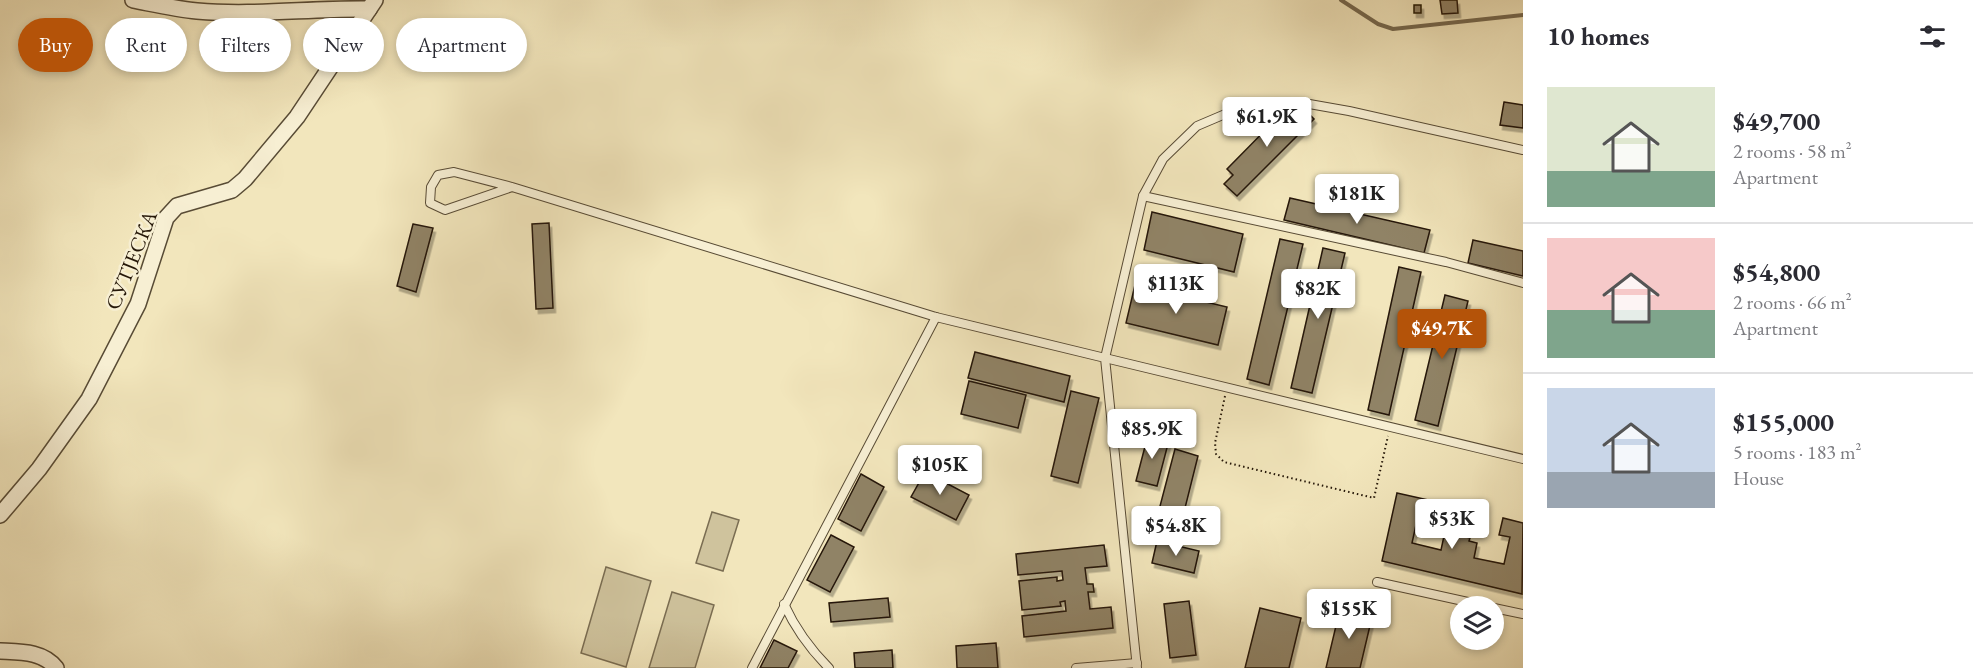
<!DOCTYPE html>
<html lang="en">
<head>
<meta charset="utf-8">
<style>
	body { margin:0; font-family:"EB Garamond",serif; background:#f7f7f7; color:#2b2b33; height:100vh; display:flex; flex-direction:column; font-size:22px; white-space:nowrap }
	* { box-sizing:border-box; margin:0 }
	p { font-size:20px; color:#7c7c81 }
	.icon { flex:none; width:33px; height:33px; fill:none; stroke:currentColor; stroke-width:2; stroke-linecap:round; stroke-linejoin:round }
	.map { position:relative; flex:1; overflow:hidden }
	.drawer { display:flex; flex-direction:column; background:#fff; width:450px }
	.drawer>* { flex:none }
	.banner { position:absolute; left:18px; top:18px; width:570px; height:54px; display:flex; gap:12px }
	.fabs { position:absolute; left:1450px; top:596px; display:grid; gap:12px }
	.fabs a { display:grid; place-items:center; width:54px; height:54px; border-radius:50%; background:#fff; box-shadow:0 3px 9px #0003; font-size:30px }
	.price { position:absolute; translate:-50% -51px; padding:0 14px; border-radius:6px; background:#fff; color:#222; font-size:20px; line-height:39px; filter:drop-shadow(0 2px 3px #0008) }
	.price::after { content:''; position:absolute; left:50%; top:36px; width:18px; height:14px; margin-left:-9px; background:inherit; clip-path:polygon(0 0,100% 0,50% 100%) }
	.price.current { background:#b45309; color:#fff }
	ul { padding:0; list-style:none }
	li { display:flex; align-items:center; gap:18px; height:150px; padding:0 24px }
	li+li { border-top:2px solid #e1e1e2 }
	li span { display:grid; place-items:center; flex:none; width:168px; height:120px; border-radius:0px; color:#555 }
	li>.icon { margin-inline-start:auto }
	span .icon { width:72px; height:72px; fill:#fffc; stroke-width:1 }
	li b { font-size:26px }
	h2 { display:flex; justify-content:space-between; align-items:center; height:72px; padding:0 24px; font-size:26px }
	.chip { padding:0 21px; border-radius:27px; background:#fff; box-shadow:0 3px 9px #0003; font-size:21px; line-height:54px }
	.chip.current { background:#b45309; color:#fff }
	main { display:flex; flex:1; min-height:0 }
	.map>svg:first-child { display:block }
	.green { fill:#cfc39d; stroke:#7a6d52; stroke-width:1.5 }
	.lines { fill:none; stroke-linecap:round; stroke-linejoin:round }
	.stream { stroke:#76694f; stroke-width:4 }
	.building { fill:#908366; stroke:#251708; stroke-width:1.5; filter:url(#shadow) }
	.service-casing { stroke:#584b35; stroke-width:10 }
	.minor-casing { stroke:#584b35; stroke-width:18 }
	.path { stroke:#251708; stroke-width:2; stroke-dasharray:1.5 3; stroke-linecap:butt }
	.service { stroke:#f7efd3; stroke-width:8 }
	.minor { stroke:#f7efd3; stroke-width:15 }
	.labels { text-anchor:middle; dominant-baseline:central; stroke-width:5; stroke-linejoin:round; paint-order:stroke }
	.street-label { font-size:21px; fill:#251708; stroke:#f7efd3 }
</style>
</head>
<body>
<main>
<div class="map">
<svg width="1523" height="668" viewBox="0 0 1523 668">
	<defs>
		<filter id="shadow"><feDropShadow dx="2.5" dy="4.5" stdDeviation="0" flood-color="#0004"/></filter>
	</defs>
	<rect width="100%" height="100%" fill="#f2e6bc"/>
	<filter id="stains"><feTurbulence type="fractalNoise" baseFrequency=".00333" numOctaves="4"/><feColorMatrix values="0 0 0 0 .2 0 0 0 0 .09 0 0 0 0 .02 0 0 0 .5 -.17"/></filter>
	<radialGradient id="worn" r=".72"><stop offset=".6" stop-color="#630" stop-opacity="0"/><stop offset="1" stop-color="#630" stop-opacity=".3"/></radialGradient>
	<!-- green -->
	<g class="green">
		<path d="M712 512 739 520 723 571 696 563Z"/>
		<path d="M606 567 651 581 626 667 581 653Z"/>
		<path d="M672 592 714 605 695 668H649Z"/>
	</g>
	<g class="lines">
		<!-- stream -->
		<path class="stream" d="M1341 0 1378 24 1393 29 1523 15"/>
	</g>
	<!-- building -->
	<g class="building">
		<path d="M1440 0H1457L1458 13 1442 14Z"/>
		<rect x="1414" y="5" width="7" height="8"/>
		<path d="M1504 102 1523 105V128L1500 125Z"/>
		<path d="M1301 106 1314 119 1237 196 1224 184 1233 175 1227 169 1287 108 1293 114Z"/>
		<path d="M1290 198 1430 230 1424 253 1284 220Z"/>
		<path d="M1152 212 1243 234 1234 272 1144 250Z"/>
		<path d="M549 223 553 308 536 309 532 224Z"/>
		<path d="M413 224 433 228 416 292 397 286Z"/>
		<path d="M1280 239 1303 244 1269 385 1247 379Z"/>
		<path d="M1473 240 1523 251V276L1468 263Z"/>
		<path d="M1323 248 1345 253 1312 393 1291 388Z"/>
		<path d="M1399 267 1421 272 1389 415 1368 410Z"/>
		<path d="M1135 285 1227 307 1218 345 1126 323Z"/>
		<path d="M1445 295 1468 301 1438 426 1415 420Z"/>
		<path d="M975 352 1070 376 1064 402 968 378Z"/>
		<path d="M969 381 1026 395 1018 428 961 414Z"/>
		<path d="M1071 391 1099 398 1078 483 1051 476Z"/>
		<path d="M1148 435 1169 440 1157 486 1136 481Z"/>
		<path d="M1175 449 1198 456 1183 516 1159 510Z"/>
		<path d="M925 472 969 495 956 520 911 497Z"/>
		<path d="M861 474 884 487 861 531 838 519Z"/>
		<path d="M1397 493 1433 501 1429 519 1418 516 1412 543 1441 550 1444 536 1453 538 1454 534 1470 538 1469 541 1477 543 1474 558 1504 564 1510 537 1499 535 1503 518 1523 523 1522 594 1382 561Z"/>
		<path d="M831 535 854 547 830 592 807 580Z"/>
		<path d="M1157 541 1199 551 1194 573 1152 563Z"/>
		<path d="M1104 545 1107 566 1085 568 1087 584H1093L1094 592H1088L1090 609 1111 607 1113 628 1024 637 1022 616 1066 611 1065 601 1060 602 1061 606 1022 610 1019 581 1057 577V581L1063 580 1062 571 1018 575 1016 554Z"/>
		<path d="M888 598 890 617 831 622 829 603Z"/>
		<path d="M1189 601 1196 655 1170 658 1164 604Z"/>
		<path d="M1260 608 1301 618 1289 668H1245Z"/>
		<path d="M1340 609 1372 617 1360 668H1326Z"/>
		<path d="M774 640 797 651 788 668H760Z"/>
		<path d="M996 643 998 668H957L956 646Z"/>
		<path d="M892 650 893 668H855L854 653Z"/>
	</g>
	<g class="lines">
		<defs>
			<g id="service">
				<path d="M1523 150 1349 111 1298 102 1244 106 1197 126 1163 159 1143 196 1105 358 1523 459"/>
				<path d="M512 187 445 210 430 203 431 187 438 175 454 172 512 187 936 317 1105 358 1137 668"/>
				<path d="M1143 196 1446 262 1523 283"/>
				<path d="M1377 582 1486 606"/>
				<path d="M784 604C795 628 810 649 829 668"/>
				<path d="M1494 608 1523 614"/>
				<path d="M752 668 936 317"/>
				<path d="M1076 668 1137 663"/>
			</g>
			<g id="minor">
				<path d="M133 0C154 4 176 9 197 11 254 16 311 8 369 9"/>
				<path d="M0 515 39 469 89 399 138 304 166 218 177 206 232 190 245 179 297 117 375 0"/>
				<path d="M0 651C20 652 43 651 56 668"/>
			</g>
		</defs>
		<!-- service casing -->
		<use href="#service" class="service-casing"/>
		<!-- minor casing -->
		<use href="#minor" class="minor-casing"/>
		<!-- path -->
		<path class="path" d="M1225 396 1215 443 1216 454 1224 462 1374 498 1388 436"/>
		<!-- service -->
		<use href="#service" class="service"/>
		<!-- minor -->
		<use href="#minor" class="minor"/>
	</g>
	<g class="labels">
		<!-- street labels -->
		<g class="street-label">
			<text transform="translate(131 260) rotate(-68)">СУТЈЕСКА</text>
		</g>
	</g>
	<rect width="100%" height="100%" filter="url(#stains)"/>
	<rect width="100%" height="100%" fill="url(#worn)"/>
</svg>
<div class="fabs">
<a><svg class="icon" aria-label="layers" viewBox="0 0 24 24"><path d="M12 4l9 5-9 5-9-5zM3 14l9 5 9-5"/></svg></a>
</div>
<b class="price" style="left:1267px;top:148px">$61.9K</b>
<b class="price" style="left:1357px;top:225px">$181K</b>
<b class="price" style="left:1176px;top:315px">$113K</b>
<b class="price" style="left:1318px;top:320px">$82K</b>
<b class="price current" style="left:1442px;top:360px">$49.7K</b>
<b class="price" style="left:1152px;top:460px">$85.9K</b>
<b class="price" style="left:940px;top:496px">$105K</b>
<b class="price" style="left:1452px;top:550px">$53K</b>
<b class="price" style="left:1176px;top:557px">$54.8K</b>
<b class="price" style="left:1349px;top:640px">$155K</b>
<div class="banner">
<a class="chip current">Buy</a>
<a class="chip">Rent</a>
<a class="chip">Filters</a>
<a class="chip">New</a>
<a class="chip">Apartment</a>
</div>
</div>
<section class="drawer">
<h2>10 homes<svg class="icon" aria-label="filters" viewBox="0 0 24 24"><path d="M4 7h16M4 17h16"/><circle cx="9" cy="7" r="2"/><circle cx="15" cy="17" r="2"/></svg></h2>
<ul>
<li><span style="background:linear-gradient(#dfe7d0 70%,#7fa58c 0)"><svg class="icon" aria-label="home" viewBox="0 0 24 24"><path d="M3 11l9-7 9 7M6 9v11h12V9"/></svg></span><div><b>$49,700</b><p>2 rooms · 58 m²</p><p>Apartment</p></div></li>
<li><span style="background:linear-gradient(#f6c9c9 60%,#7fa58c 0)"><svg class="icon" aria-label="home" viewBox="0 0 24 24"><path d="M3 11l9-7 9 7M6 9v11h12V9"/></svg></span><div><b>$54,800</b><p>2 rooms · 66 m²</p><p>Apartment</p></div></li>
<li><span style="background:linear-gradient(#c9d6e8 70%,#9aa5b1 0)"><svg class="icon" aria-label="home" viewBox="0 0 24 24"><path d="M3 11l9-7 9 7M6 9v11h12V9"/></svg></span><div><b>$155,000</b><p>5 rooms · 183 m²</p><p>House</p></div></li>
</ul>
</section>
</main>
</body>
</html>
